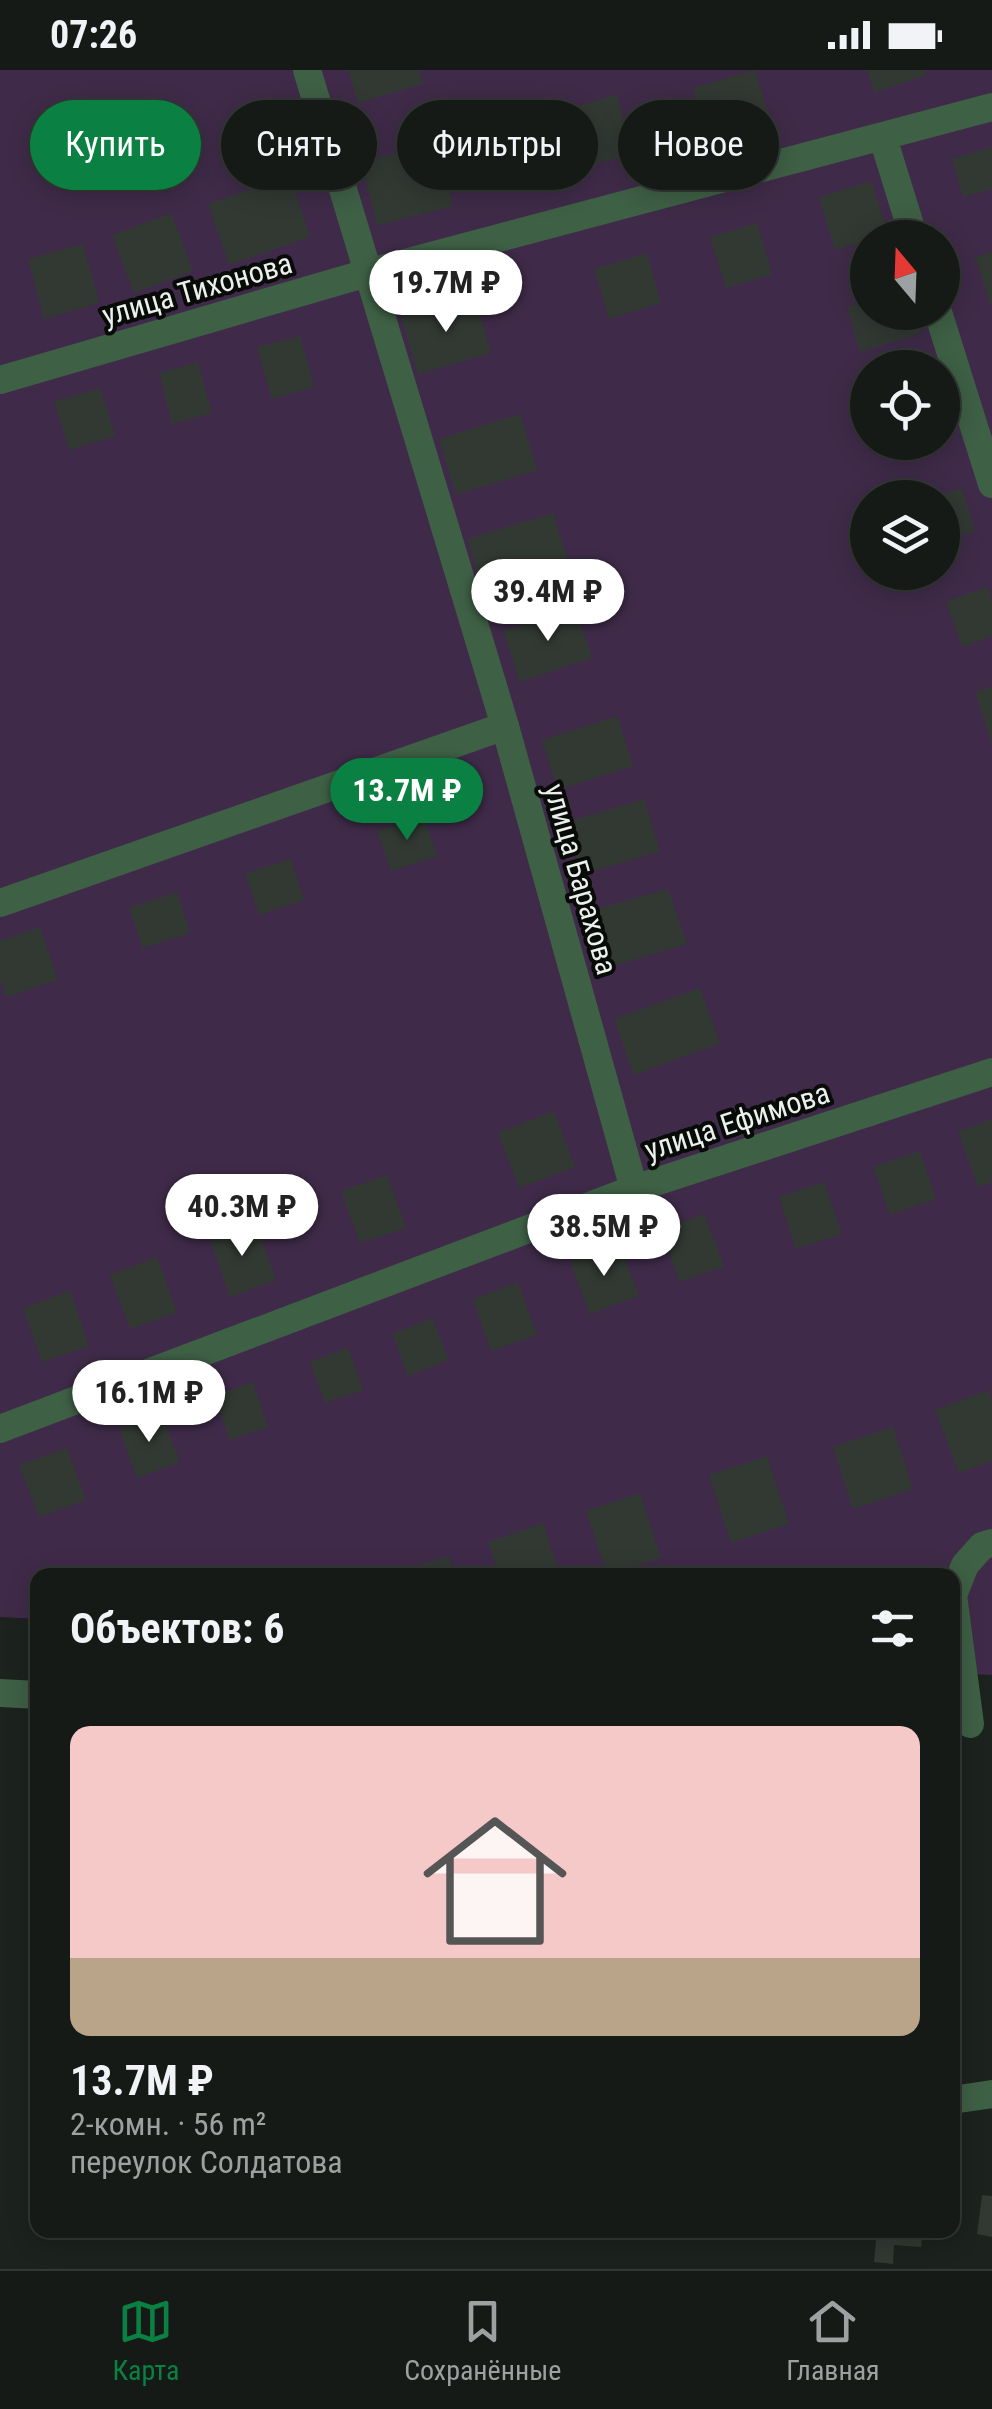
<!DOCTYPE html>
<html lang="ru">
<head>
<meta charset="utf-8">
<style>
	body { margin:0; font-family:"Roboto Condensed",sans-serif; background:#1e231f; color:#f1f3f6; height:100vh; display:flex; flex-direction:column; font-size:38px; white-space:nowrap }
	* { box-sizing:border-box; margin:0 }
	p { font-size:32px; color:#9da1a1 }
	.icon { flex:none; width:55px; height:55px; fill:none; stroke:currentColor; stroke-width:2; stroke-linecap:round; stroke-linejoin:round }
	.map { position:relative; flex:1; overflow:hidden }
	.drawer { position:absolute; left:30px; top:1498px; width:930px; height:670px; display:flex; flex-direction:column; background:#151a16; border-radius:20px; box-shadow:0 5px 25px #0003,0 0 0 2px #343835 }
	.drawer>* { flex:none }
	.hud { position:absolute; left:30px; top:30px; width:932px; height:90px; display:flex; gap:20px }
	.needle { width:65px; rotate:341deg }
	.tools { position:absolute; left:850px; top:150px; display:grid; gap:20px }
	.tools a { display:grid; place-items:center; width:110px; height:110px; border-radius:50%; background:#151a16; box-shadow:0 5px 25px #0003,0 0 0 2px #343835; font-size:50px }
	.price { position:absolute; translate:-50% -85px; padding:0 22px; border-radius:35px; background:#fff; color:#222; font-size:32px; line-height:65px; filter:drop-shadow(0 2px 5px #0008) }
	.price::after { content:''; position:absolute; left:50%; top:60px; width:30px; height:22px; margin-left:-15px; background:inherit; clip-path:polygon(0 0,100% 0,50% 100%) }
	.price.current { background:#0b8043; color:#fff }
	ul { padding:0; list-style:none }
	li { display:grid; align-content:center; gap:20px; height:530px; padding:0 40px }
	li span { display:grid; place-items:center; height:310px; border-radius:20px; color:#555 }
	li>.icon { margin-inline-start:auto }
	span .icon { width:180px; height:180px; fill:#fffc; stroke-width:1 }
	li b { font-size:42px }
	h2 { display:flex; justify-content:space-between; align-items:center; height:120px; padding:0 40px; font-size:42px }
	.tag { padding:0 35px; border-radius:45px; background:#151a16; box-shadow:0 5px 25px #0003,0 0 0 2px #343835; font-size:35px; line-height:90px }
	.tag.current { background:#0b8043; color:#fff }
	.status { display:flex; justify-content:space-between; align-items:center; height:70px; padding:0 50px; background:#151a16; direction:ltr }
	.status svg { height:28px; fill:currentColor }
	.tab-bar { display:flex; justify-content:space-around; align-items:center; height:140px; border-top:2px solid #343835; background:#151a16; font-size:28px; color:#9da1a1 }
	.tab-bar a { display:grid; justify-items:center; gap:5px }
	.tab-bar .current { color:#0b8043 }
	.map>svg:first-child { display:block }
	.green { fill:#3f2b49; fill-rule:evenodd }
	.building { fill:#323933 }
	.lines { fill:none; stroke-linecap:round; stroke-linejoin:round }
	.minor { stroke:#3e6045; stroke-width:28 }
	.labels { text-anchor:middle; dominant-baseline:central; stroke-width:8; stroke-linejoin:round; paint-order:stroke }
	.street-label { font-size:30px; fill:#ecf0ed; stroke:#080b08 }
</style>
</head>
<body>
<div class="status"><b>07:26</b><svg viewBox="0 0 49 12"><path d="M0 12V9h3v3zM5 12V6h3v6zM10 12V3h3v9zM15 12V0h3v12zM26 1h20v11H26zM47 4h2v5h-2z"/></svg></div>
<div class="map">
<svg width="992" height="2199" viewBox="0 0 992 2199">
	<rect width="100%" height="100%" fill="#1c221d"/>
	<!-- green -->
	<path class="green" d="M0 0H992V1605L953 1603 952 1505H38L37 1549 0 1547ZM868 168H942V242H868ZM868 298H942V372H868ZM868 428H942V502H868Z"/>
	<!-- building -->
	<g class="building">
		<path d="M348 0H419L423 14 358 33Z"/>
		<path d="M755 0 772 56 710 75 693 18Z"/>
		<path d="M867 0H924L926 5 875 23Z"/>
		<path d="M617 25 633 84 563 102 547 44Z"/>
		<path d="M438 73 453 136 377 156 361 92Z"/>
		<path d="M992 77V119L963 127 952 89Z"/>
		<path d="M290 106 310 167 229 195 208 134Z"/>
		<path d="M871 111 888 164 868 168V170L835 180 819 127Z"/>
		<path d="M171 143 193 201 134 223 112 165Z"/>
		<path d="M757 153 772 204 726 218 710 167Z"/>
		<path d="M83 174 99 233 44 249 28 189Z"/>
		<path d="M992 182V236H991L975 187Z"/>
		<path d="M647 183 661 233 609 249 594 199Z"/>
		<path d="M475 226 491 283 418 304 401 247Z"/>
		<path d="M868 231V242H913L919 264 860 282 847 237Z"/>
		<path d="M300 266 314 317 272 329 257 277Z"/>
		<path d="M198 292 212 343 172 354 159 303Z"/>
		<path d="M100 318 115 366 69 380 54 331Z"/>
		<path d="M520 344 537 400 456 425 439 369Z"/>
		<path d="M892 372H928V373L896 384Z"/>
		<path d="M962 418 975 461 942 471V428L933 427Z"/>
		<path d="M553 443 568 492 482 518 467 469Z"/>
		<path d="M988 517 992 530V566L962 577 946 531Z"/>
		<path d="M575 537 592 588 520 612 503 561Z"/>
		<path d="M992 617V670H991L975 622Z"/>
		<path d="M617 646 633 696 558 720 542 670Z"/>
		<path d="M644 729 660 781 582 805 566 752Z"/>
		<path d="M423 745 437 786 391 801 377 761Z"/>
		<path d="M291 789 304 830 259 845 245 803Z"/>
		<path d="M668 819 687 874 605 898 588 841Z"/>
		<path d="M177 822 190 863 143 878 129 838Z"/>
		<path d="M40 857 58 910 6 927 0 909V871Z"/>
		<path d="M700 918 720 973 634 1005 614 949Z"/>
		<path d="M554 1041 575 1097 519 1118 498 1063Z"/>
		<path d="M992 1049V1112L978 1117 958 1061Z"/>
		<path d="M920 1081 936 1129 890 1145 873 1097Z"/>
		<path d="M387 1105 406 1158 360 1173 341 1121Z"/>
		<path d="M824 1112 842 1164 796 1179 779 1127Z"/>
		<path d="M704 1144 724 1196 680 1212 660 1160Z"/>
		<path d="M255 1151 276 1210 230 1227 209 1167Z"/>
		<path d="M619 1174 639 1226 590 1244 570 1192Z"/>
		<path d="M157 1187 177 1243 130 1259 110 1205Z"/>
		<path d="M518 1212 537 1265 491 1281 473 1229Z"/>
		<path d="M70 1221 89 1276 42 1292 23 1238Z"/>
		<path d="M432 1248 449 1290 408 1306 392 1264Z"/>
		<path d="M348 1277 363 1320 325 1333 310 1292Z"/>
		<path d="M253 1312 268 1357 230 1370 214 1326Z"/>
		<path d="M988 1320 992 1330V1391L959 1403 935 1340Z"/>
		<path d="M161 1342 180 1392 137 1408 119 1359Z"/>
		<path d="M893 1357 913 1419 853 1439 833 1377Z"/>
		<path d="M67 1378 86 1430 39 1447 19 1395Z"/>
		<path d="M767 1386 789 1454 731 1473 709 1405Z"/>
		<path d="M640 1423 661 1488 607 1505 586 1441Z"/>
		<path d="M543 1453 560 1505H499L488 1472Z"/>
		<path d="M449 1486 455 1505H390V1504Z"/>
		<path d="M982 2125 992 2126V2167L977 2164Z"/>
		<path d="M877 2160H923L921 2177 894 2175 893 2194 874 2192Z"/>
	</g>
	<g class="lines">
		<!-- minor -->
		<g class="minor">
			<path d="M307 0 505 656 634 1119"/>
			<path d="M883 68 914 168"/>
			<path d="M938 242 992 414"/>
			<path d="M0 310 367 203 992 37"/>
			<path d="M0 833 505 656"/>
			<path d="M0 1359 634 1119 992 1002"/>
			<path d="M0 1623 38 1625"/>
			<path d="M970 1654 953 1525 965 1495 982 1476 992 1473"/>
			<path d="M952 2030 992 2024"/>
		</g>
	</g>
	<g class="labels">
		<!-- street labels -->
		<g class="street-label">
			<text transform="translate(197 219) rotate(-16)">улица Тихонова</text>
			<text transform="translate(581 809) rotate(74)">улица Барахова</text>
			<text transform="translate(737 1051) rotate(-18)">улица Ефимова</text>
		</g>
	</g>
</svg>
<div class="tools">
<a><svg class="needle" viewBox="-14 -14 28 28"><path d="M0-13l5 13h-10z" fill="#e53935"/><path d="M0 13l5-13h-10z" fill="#9da1a1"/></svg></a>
<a><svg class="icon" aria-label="locate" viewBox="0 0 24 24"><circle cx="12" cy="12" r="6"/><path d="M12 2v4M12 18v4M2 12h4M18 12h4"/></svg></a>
<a><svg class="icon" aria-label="layers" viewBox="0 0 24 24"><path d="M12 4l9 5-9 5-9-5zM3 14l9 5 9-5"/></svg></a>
</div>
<b class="price" style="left:446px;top:265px">19.7M ₽</b>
<b class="price" style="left:548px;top:574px">39.4M ₽</b>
<b class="price current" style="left:407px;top:773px">13.7M ₽</b>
<b class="price" style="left:242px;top:1189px">40.3M ₽</b>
<b class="price" style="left:604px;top:1209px">38.5M ₽</b>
<b class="price" style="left:149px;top:1375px">16.1M ₽</b>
<div class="hud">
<a class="tag current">Купить</a>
<a class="tag">Снять</a>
<a class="tag">Фильтры</a>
<a class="tag">Новое</a>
</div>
<section class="drawer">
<h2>Объектов: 6<svg class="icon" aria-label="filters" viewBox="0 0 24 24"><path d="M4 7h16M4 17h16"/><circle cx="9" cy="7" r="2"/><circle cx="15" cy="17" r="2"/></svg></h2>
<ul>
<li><span style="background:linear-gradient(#f6c9c9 75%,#b9a48a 0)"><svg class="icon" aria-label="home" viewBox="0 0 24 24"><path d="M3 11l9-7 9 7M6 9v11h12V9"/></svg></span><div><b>13.7M ₽</b><p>2-комн. · 56 m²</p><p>переулок Солдатова</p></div></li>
</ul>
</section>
</div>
<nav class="tab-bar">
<a class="current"><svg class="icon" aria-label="map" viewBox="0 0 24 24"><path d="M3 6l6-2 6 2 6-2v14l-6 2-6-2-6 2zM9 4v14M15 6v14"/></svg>Карта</a>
<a><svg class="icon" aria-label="saved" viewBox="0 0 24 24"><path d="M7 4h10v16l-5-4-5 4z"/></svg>Сохранённые</a>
<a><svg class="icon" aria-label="home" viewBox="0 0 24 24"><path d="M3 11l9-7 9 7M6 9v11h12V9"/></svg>Главная</a>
</nav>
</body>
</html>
